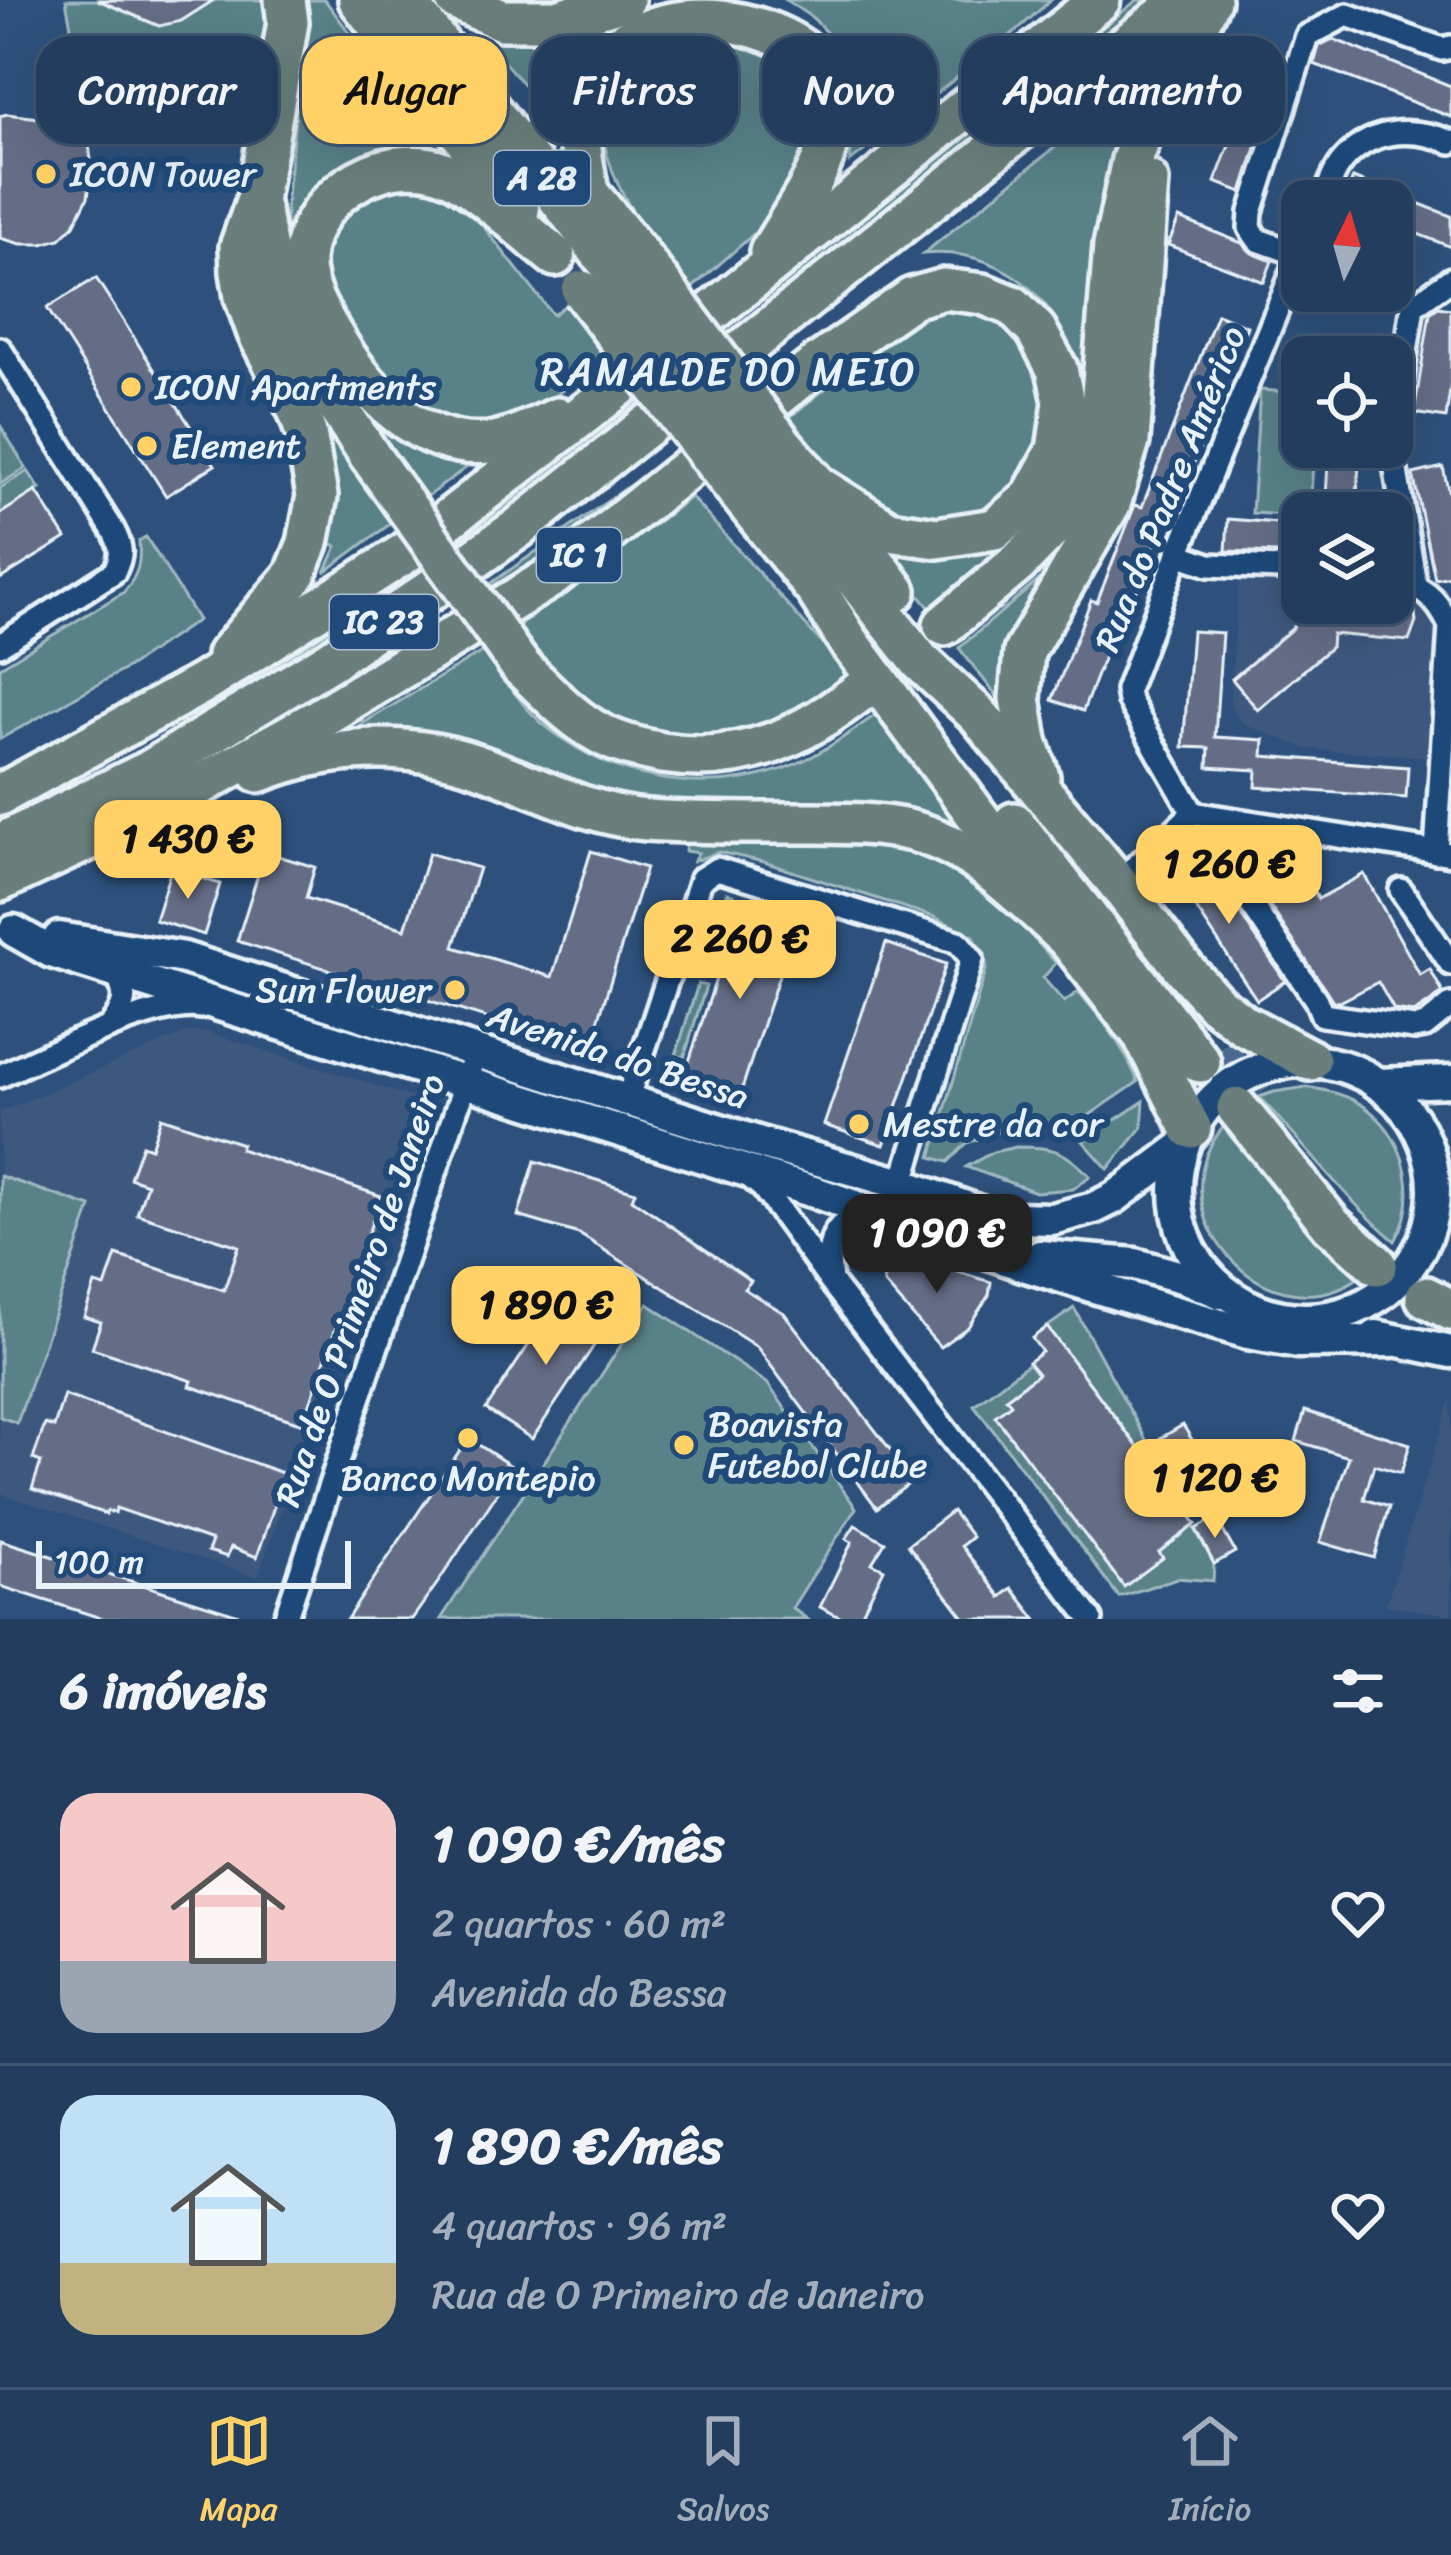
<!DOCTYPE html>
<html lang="pt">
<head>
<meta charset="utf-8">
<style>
	body { margin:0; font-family:Sriracha,sans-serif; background:#2a4463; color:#f1f3f6; height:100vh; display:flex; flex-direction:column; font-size:45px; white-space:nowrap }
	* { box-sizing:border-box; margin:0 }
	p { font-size:39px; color:#a2aebc }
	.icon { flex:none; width:66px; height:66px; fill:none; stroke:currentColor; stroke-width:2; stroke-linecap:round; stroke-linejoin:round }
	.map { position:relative; height:1619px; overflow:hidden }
	.sheet { display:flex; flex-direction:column; background:#223d5d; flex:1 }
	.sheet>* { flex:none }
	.top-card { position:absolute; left:36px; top:36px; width:1380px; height:108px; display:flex; gap:24px }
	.needle { width:78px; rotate:5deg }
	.fabs { position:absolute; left:1281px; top:180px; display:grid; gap:24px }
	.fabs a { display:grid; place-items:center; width:132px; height:132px; border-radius:24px; background:#223d5d; box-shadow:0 12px 48px #0002,0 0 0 3px #3f5672; font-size:60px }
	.scale { position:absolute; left:36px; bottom:30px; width:315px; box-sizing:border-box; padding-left:12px; border:6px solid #e8f1f8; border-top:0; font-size:33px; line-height:42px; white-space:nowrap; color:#e8f1f8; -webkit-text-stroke:9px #1f4a7a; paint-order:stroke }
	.price { position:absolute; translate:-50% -102px; padding:0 27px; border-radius:24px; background:#ffd166; color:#111; font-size:39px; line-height:78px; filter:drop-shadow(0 3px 6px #0008) }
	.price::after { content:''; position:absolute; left:50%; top:72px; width:36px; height:27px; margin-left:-18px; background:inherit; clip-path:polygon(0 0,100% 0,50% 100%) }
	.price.active { background:#222; color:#fff }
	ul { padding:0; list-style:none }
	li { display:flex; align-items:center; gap:36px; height:300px; padding:0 60px }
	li+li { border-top:3px solid #3f5672 }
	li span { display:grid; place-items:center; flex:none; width:336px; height:240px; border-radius:36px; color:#555 }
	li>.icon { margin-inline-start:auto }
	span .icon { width:144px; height:144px; fill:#fffc; stroke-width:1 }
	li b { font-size:51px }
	h2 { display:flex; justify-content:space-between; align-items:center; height:144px; padding:0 60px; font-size:51px }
	.tag { padding:0 42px; border-radius:36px; background:#223d5d; box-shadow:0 12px 48px #0002,0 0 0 3px #3f5672; font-size:42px; line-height:108px }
	.tag.active { background:#ffd166; color:#111 }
	.tab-bar { display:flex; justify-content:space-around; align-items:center; height:168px; border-top:3px solid #3f5672; background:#223d5d; font-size:33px; color:#a2aebc }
	.tab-bar a { display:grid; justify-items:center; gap:6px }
	.tab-bar .active { color:#ffd166 }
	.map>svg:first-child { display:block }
	.built { fill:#3e597f }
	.green { fill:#588188; stroke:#a0b9c0; stroke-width:3 }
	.building { fill:#656d86; stroke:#e8f1f8; stroke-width:3 }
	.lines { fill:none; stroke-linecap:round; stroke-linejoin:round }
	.motorway-tunnel { stroke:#49698f; stroke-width:39; stroke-dasharray:39 20; stroke-linecap:butt }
	.minor-casing { stroke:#e8f1f8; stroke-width:30 }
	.secondary-casing { stroke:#e8f1f8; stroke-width:39 }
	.motorway-casing { stroke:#e8f1f8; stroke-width:48 }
	.minor { stroke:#1f4a7a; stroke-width:21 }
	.secondary { stroke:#1f4a7a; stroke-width:30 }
	.motorway { stroke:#6b7f7c; stroke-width:39 }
	.motorway-bridge-casing { stroke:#e8f1f8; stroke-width:48; stroke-linecap:butt }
	.motorway-bridge { stroke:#6b7f7c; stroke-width:39 }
	.poi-dot { fill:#ffd166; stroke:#1f4a7a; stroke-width:4.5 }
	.labels { text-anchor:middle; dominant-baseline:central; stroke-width:12; stroke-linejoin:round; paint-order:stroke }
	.shield { fill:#1f4a7a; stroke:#acbfd2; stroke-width:3 }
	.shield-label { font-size:33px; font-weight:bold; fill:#e8f1f8 }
	.poi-label { font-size:36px; fill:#e8f1f8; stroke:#1f4a7a; text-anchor:start }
	.street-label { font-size:36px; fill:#e8f1f8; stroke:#1f4a7a }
	.neighbourhood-label { font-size:39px; letter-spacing:3px; fill:#e8f1f8; stroke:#1f4a7a }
</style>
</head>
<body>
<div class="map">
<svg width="1451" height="1619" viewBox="0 0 1451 1619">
	<rect width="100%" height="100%" fill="#2d517c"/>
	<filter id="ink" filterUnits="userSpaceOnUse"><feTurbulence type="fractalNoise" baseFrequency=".00833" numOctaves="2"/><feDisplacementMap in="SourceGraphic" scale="24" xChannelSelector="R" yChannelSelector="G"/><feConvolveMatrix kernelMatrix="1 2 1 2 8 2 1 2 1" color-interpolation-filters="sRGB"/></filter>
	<g filter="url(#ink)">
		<!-- built -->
		<g class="built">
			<path d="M1239 575 1302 578V603H1392V591L1416 601 1427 611 1441 634 1437 757 1307 749 1246 725 1235 714 1230 701Z"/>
			<path d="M187 1032H207L415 1098 419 1113 258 1577 0 1493V1112Z"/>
			<path d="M1451 1397V1615L1386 1605Z"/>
		</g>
		<!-- green -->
		<g class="green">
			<path d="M66 0H112L130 14 159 26 201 0H275L258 108 156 78 75 49Z"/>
			<path d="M307 0H325L440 153 422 151 286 263V206Z"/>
			<path d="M786 0H1051L1017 30 850 162 855 108 846 73 833 40 814 19Z"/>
			<path d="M1137 0H1156L771 308 764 299Z"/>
			<path d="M750 25 810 83 815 143 773 217 691 289 592 369 538 408 496 426 436 422 384 389 320 278 321 252 344 208 391 185 432 186 465 203 553 315 650 237C623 202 591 140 605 94 610 75 632 54 644 39Z"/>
			<path d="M595 28C568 57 567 93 565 132L479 33Z"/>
			<path d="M1143 76 1145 82 1082 404C1077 317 1014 245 923 254Z"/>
			<path d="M966 309 997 318 1019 334 1046 384 1042 439 1017 487 997 505 969 519 911 522 839 481 786 420 904 326 934 311Z"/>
			<path d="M1260 390 1302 393V447H1314L1310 513H1302V516L1252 513Z"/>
			<path d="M359 408C395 443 423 449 470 459L471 464 325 572 337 546 329 543C339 497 334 468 323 423L363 477 395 456Z"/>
			<path d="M624 410 632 419 462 551 299 662 175 736 169 727C271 670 371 606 465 537 519 496 571 452 624 410Z"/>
			<path d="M0 425 26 468 0 484Z"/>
			<path d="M663 462 670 469 548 565 361 675Z"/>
			<path d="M28 471 40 489 0 514V488Z"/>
			<path d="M691 497 852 677 827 696 735 745 652 740 574 700 515 629Z"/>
			<path d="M1047 513 934 613 877 545Z"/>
			<path d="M146 537 198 620 127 668 0 739V667L124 592C138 575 141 563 139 541Z"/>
			<path d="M1061 561 1003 704 959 648Z"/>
			<path d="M485 650C502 674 518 703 542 723 617 786 722 801 811 757 836 744 858 727 881 711L979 838 647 813 337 739Z"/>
			<path d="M686 841 906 848 958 868 1011 913 1056 963 1043 978 1064 1002 1078 992C1103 1019 1125 1048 1138 1082L1075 1125 996 1132 967 1143 948 1162 931 1157 987 966 974 936 934 917 764 862 719 852 694 861 698 853 685 851Z"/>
			<path d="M727 893 735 896 711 969 702 966Z"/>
			<path d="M698 984 706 986 684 1058 676 1055Z"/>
			<path d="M1307 1087C1329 1091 1351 1095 1369 1110 1407 1141 1420 1198 1395 1241 1344 1198 1305 1145 1259 1097L1274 1092Z"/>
			<path d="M1144 1101 1142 1128 1108 1169 1083 1141Z"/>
			<path d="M1228 1122 1287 1205 1322 1241 1366 1272C1272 1349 1144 1209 1228 1122Z"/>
			<path d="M1016 1147C1054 1147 1063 1149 1090 1176L1073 1189 1036 1192 966 1167 993 1152Z"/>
			<path d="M0 1176 91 1207 17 1423 0 1417Z"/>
			<path d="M648 1304 767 1383 856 1508 792 1608 807 1619H441Z"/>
			<path d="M1074 1308 1214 1564 1213 1581 1177 1578 1119 1597 974 1405 1029 1363 1042 1381H1028L1007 1397 1011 1404 1159 1552 1185 1533 1173 1516 1183 1508 1047 1327Z"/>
		</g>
		<!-- building -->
		<g class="building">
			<path d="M98 0H214L181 21 159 26Z"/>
			<path d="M1333 39 1451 86V117L1314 64 1319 46Z"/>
			<path d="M1260 64 1280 72 1242 192 1215 182Z"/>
			<path d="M7 114 47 119 82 136 89 144 92 168 88 197 74 225 60 239 42 244H21L0 238V116Z"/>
			<path d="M1353 178 1451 216V247L1392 224V201H1344Z"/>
			<path d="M1179 218 1242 243 1252 253 1272 261 1264 282 1168 245Z"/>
			<path d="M96 278 215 465 166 496 47 308Z"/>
			<path d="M1438 307 1451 309V383L1446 418 1414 413 1430 313Z"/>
			<path d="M1217 314 1247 326 1170 524 1164 522 1126 618 1120 615 1083 711 1052 700 1091 600 1097 602 1135 505 1142 507Z"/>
			<path d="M1329 447H1360L1356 513H1325Z"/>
			<path d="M1443 467 1451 503V576L1435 579 1413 474Z"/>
			<path d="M36 491 66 538 0 579V514Z"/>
			<path d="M1228 519 1302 525V554L1226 551Z"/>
			<path d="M1392 599 1414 604 1416 622 1409 641 1332 634 1331 647 1258 710 1232 679 1293 628 1295 603H1392Z"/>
			<path d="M1192 631 1222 633 1215 737 1264 740 1263 756 1408 767 1406 798 1256 787 1257 770 1208 767 1209 748 1183 747Z"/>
			<path d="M591 851 646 868 589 1050 237 941 265 852 315 867 306 898 405 929 429 853 479 868 454 947 552 977Z"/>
			<path d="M1200 854 1285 981 1257 1000 1172 872Z"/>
			<path d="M1284 862 1301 892 1312 887 1318 899 1364 874 1420 975 1430 969 1443 993 1414 1013 1394 1010 1378 982 1340 1002 1333 1001 1252 879Z"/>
			<path d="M171 869 220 884 204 935 155 920Z"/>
			<path d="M741 902 797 920 738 1101 682 1083Z"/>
			<path d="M886 943 946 964 884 1145 824 1125Z"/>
			<path d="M161 1117 242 1144 240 1149 381 1196 303 1424 190 1386 192 1381 92 1348 101 1322 84 1317 95 1284 105 1287 116 1255 224 1290 239 1246 137 1214 147 1184 130 1178 142 1145 151 1148Z"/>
			<path d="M535 1161 635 1192 632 1199 751 1281 744 1289 784 1313 914 1480 877 1508 757 1347 579 1234 518 1216Z"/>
			<path d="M899 1256H906L991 1282 989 1295 968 1327 940 1347 884 1283 883 1273 887 1266Z"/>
			<path d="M561 1296 607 1326 532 1439 486 1409Z"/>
			<path d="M1047 1327 1140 1450 1183 1425 1208 1466 1169 1489 1196 1524 1159 1552 1163 1558 1124 1587 995 1416 1011 1404 1006 1398 1038 1374 1028 1362 1042 1352 1032 1338Z"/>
			<path d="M64 1395 285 1474 257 1557 231 1547 227 1557 208 1551 212 1541 116 1508 115 1513 107 1511 106 1514 32 1489 41 1462 33 1459 45 1424 54 1427Z"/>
			<path d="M1305 1411 1410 1444 1401 1473 1374 1465 1364 1499 1389 1507 1374 1558 1320 1542 1349 1457 1296 1441Z"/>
			<path d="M468 1438 514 1468 439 1581 412 1619H347Z"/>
			<path d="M952 1511 972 1537 961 1546 1001 1597 1012 1588 1036 1619H965L908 1545Z"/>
			<path d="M1216 1518 1235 1552 1214 1564 1196 1529Z"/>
			<path d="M855 1525 885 1542 872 1563 884 1569 859 1619H844L820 1607 852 1542 846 1539Z"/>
			<path d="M0 1540 239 1615 238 1619H104L0 1586Z"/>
		</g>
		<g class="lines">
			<!-- motorway-tunnel -->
			<g class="motorway-tunnel">
				<path d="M1216 1051 1253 1099"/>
				<path d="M1377 1265 1426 1297"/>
			</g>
			<defs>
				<g id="minor">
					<path d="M1323 201C1328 190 1332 176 1339 166 1367 128 1411 126 1451 142"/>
					<path d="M1300 255 1258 240 1250 228 1251 212 1307 36 1347 15 1442 49 1451 47"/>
					<path d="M0 349 113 530C122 547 123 555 114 572L0 645"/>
					<path d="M1392 444 1413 306 1451 279"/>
					<path d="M1392 447 1415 584"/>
					<path d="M1178 554 1209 565 1302 569"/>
					<path d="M1392 580C1423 586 1436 597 1450 626L1436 852"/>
					<path d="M1193 813 1129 701 1127 690 1178 554 1302 249"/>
					<path d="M1193 813 1451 854"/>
					<path d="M1215 851 1316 1000 1322 1015 1414 1028 1425 1026 1451 1005"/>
					<path d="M1117 882 1143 860 1193 813"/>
					<path d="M1401 890 1451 964"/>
					<path d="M108 1028C125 1009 130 994 114 972"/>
					<path d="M0 1076C46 1055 154 1000 201 1007"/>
					<path d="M627 1100 701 879 717 869 958 942 972 959 902 1184"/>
					<path d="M746 1174 763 1188 831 1282 1091 1619"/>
					<path d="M831 1281C826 1245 830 1216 874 1216"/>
					<path d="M285 1619 476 1051"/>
				</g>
				<g id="secondary">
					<path d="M14 931 51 952 817 1193 1023 1265 1162 1308 1248 1333 1298 1342 1392 1341"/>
					<path d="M59 938 184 958 767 1145 902 1184 983 1213 1016 1218 1052 1219 1094 1208 1114 1198 1182 1147"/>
					<circle cx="1305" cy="1190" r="129"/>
					<path d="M1378 1084 1451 1081"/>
					<path d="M1040 1256 1135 1264 1185 1278 1221 1293"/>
					<path d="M1376 1336 1451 1352"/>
				</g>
				<g id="motorway">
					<path d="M359 0 519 210"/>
					<path d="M405 0 614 270"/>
					<path d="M456 0 502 20H557L624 0"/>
					<path d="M571 172 636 251"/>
					<path d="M588 192C584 168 578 144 581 119 593 5 734 0 804 51 822 76 831 106 828 138 826 168 786 224 770 252"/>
					<path d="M257 200C266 236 269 275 283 310 303 362 340 409 370 456"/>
					<path d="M555 256C526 233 486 195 455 177 395 144 308 191 304 260 303 290 323 319 337 343 369 395 422 450 489 443 512 440 536 427 558 418"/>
					<path d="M783 445 819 487 896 591"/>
					<path d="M761 460 920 661 978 715 1117 882 1185 970 1216 1004 1244 1025 1310 1060"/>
					<path d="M730 482 817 591 849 642 1068 939 1143 1035 1191 1128"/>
					<path d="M944 625 1018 563 1055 525 1077 489 1094 450 1101 407 1114 246 1132 160 1158 93 1194 33 1210 0"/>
					<path d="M227 655 295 575 308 543 317 496 306 433 299 412 258 333 245 297 241 272 240 247 257 200 288 22 285 0"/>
					<path d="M521 667C546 690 569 717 599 733 618 744 641 749 662 753 745 766 804 736 867 686"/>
					<path d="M259 772C326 745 405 741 474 764 531 783 585 815 647 820 701 824 757 823 811 823 845 823 879 823 912 831 975 847 1021 896 1068 939"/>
					<path d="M1039 777 1027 741 1020 698 1024 652 1110 504 1129 441 1148 181"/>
					<path d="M0 795 205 682 405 553 602 400 1100 0"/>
					<path d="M1014 823 1200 1062"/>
					<path d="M0 844 149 771 331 660 517 529 1183 0"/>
					<path d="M0 881 114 828 207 781 320 718 553 576 818 364 912 298 944 289 983 294 1013 306 1036 330 1057 369 1064 402 1057 450 1031 498 995 529 937 538 889 531 819 487"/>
					<path d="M1237 1108 1331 1224 1377 1265"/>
					<path d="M1426 1297 1451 1310"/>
				</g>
			</defs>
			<!-- minor casing -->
			<use href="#minor" class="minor-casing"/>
			<!-- secondary casing -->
			<use href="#secondary" class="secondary-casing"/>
			<!-- motorway casing -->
			<use href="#motorway" class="motorway-casing"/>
			<!-- minor -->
			<use href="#minor" class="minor"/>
			<!-- secondary -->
			<use href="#secondary" class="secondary"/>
			<!-- motorway -->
			<use href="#motorway" class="motorway"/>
			<defs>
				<g id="motorway-bridge">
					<path d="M636 251 783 445"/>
					<path d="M614 270 761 460"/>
					<path d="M582 291 730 482"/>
					<path d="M370 456 521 667"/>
				</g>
			</defs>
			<!-- motorway-bridge casing -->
			<use href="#motorway-bridge" class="motorway-bridge-casing"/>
			<!-- motorway-bridge -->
			<use href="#motorway-bridge" class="motorway-bridge"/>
		</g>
	</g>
	<!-- markers -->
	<g class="poi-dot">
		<circle cx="46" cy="174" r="12"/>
		<circle cx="131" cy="387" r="12"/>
		<circle cx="147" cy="446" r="12"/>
		<circle cx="455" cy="990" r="12"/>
		<circle cx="859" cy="1124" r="12"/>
		<circle cx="468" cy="1438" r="12"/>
		<circle cx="684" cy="1445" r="12"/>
	</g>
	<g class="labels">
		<!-- shield labels -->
		<g class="shield">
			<rect x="494" y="151" width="96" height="54" rx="9"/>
			<rect x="537" y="528" width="84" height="54" rx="9"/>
			<rect x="330" y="595" width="108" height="54" rx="9"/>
		</g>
		<g class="shield-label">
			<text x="542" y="178">A 28</text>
			<text x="579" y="555">IC 1</text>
			<text x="384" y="622">IC 23</text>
		</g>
		<!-- poi labels -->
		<g class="poi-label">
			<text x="70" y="174">ICON Tower</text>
			<text x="155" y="387">ICON Apartments</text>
			<text x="171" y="446">Element</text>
			<text x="431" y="990" text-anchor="end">Sun Flower</text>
			<text x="883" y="1124">Mestre da cor</text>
			<text x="708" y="1424">Boavista<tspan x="708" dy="41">Futebol Clube</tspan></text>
			<text x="468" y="1478" text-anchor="middle">Banco Montepio</text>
		</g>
		<!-- street labels -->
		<g class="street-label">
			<text transform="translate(1170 489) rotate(-68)">Rua do Padre Américo</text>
			<text transform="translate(618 1056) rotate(18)">Avenida do Bessa</text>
			<text transform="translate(360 1290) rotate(-71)">Rua de O Primeiro de Janeiro</text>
		</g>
		<!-- neighbourhood labels -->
		<g class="neighbourhood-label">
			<text x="729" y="371">RAMALDE DO MEIO</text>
		</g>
	</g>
</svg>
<div class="fabs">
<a><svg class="needle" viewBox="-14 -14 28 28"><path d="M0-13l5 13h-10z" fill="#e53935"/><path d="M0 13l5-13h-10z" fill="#a2aebc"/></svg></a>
<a><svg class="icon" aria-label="locate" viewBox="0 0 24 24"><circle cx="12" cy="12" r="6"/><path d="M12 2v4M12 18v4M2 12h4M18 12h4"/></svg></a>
<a><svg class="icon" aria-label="layers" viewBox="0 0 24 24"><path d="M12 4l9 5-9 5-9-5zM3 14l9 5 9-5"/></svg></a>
</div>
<div class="scale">100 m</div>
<b class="price" style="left:188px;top:902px">1 430 €</b>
<b class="price" style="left:1229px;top:927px">1 260 €</b>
<b class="price" style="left:740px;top:1002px">2 260 €</b>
<b class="price active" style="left:937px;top:1296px">1 090 €</b>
<b class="price" style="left:546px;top:1368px">1 890 €</b>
<b class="price" style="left:1215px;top:1541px">1 120 €</b>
<div class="top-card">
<a class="tag">Comprar</a>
<a class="tag active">Alugar</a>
<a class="tag">Filtros</a>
<a class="tag">Novo</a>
<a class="tag">Apartamento</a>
</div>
</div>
<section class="sheet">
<h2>6 imóveis<svg class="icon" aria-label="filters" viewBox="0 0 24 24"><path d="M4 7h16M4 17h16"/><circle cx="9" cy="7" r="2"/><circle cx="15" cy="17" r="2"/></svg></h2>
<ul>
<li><span style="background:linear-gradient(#f6c9c9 70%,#9aa5b1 0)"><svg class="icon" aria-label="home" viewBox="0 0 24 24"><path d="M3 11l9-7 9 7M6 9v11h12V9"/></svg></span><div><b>1 090 €/mês</b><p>2 quartos · 60 m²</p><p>Avenida do Bessa</p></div><svg class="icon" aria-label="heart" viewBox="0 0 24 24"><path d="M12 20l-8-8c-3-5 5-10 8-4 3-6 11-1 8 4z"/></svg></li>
<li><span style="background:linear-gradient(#bfe0f5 70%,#c2b280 0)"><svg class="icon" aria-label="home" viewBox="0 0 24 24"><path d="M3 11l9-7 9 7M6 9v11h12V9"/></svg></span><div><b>1 890 €/mês</b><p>4 quartos · 96 m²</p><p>Rua de O Primeiro de Janeiro</p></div><svg class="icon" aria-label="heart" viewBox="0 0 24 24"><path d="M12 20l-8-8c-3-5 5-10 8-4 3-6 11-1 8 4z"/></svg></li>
</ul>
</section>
<nav class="tab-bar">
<a class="active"><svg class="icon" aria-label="map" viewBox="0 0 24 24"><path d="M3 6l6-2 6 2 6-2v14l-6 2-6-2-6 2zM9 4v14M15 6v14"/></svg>Mapa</a>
<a><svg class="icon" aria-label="saved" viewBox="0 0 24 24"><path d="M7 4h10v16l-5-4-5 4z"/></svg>Salvos</a>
<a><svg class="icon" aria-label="home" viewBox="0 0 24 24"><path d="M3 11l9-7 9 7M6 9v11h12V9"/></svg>Início</a>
</nav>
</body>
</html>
